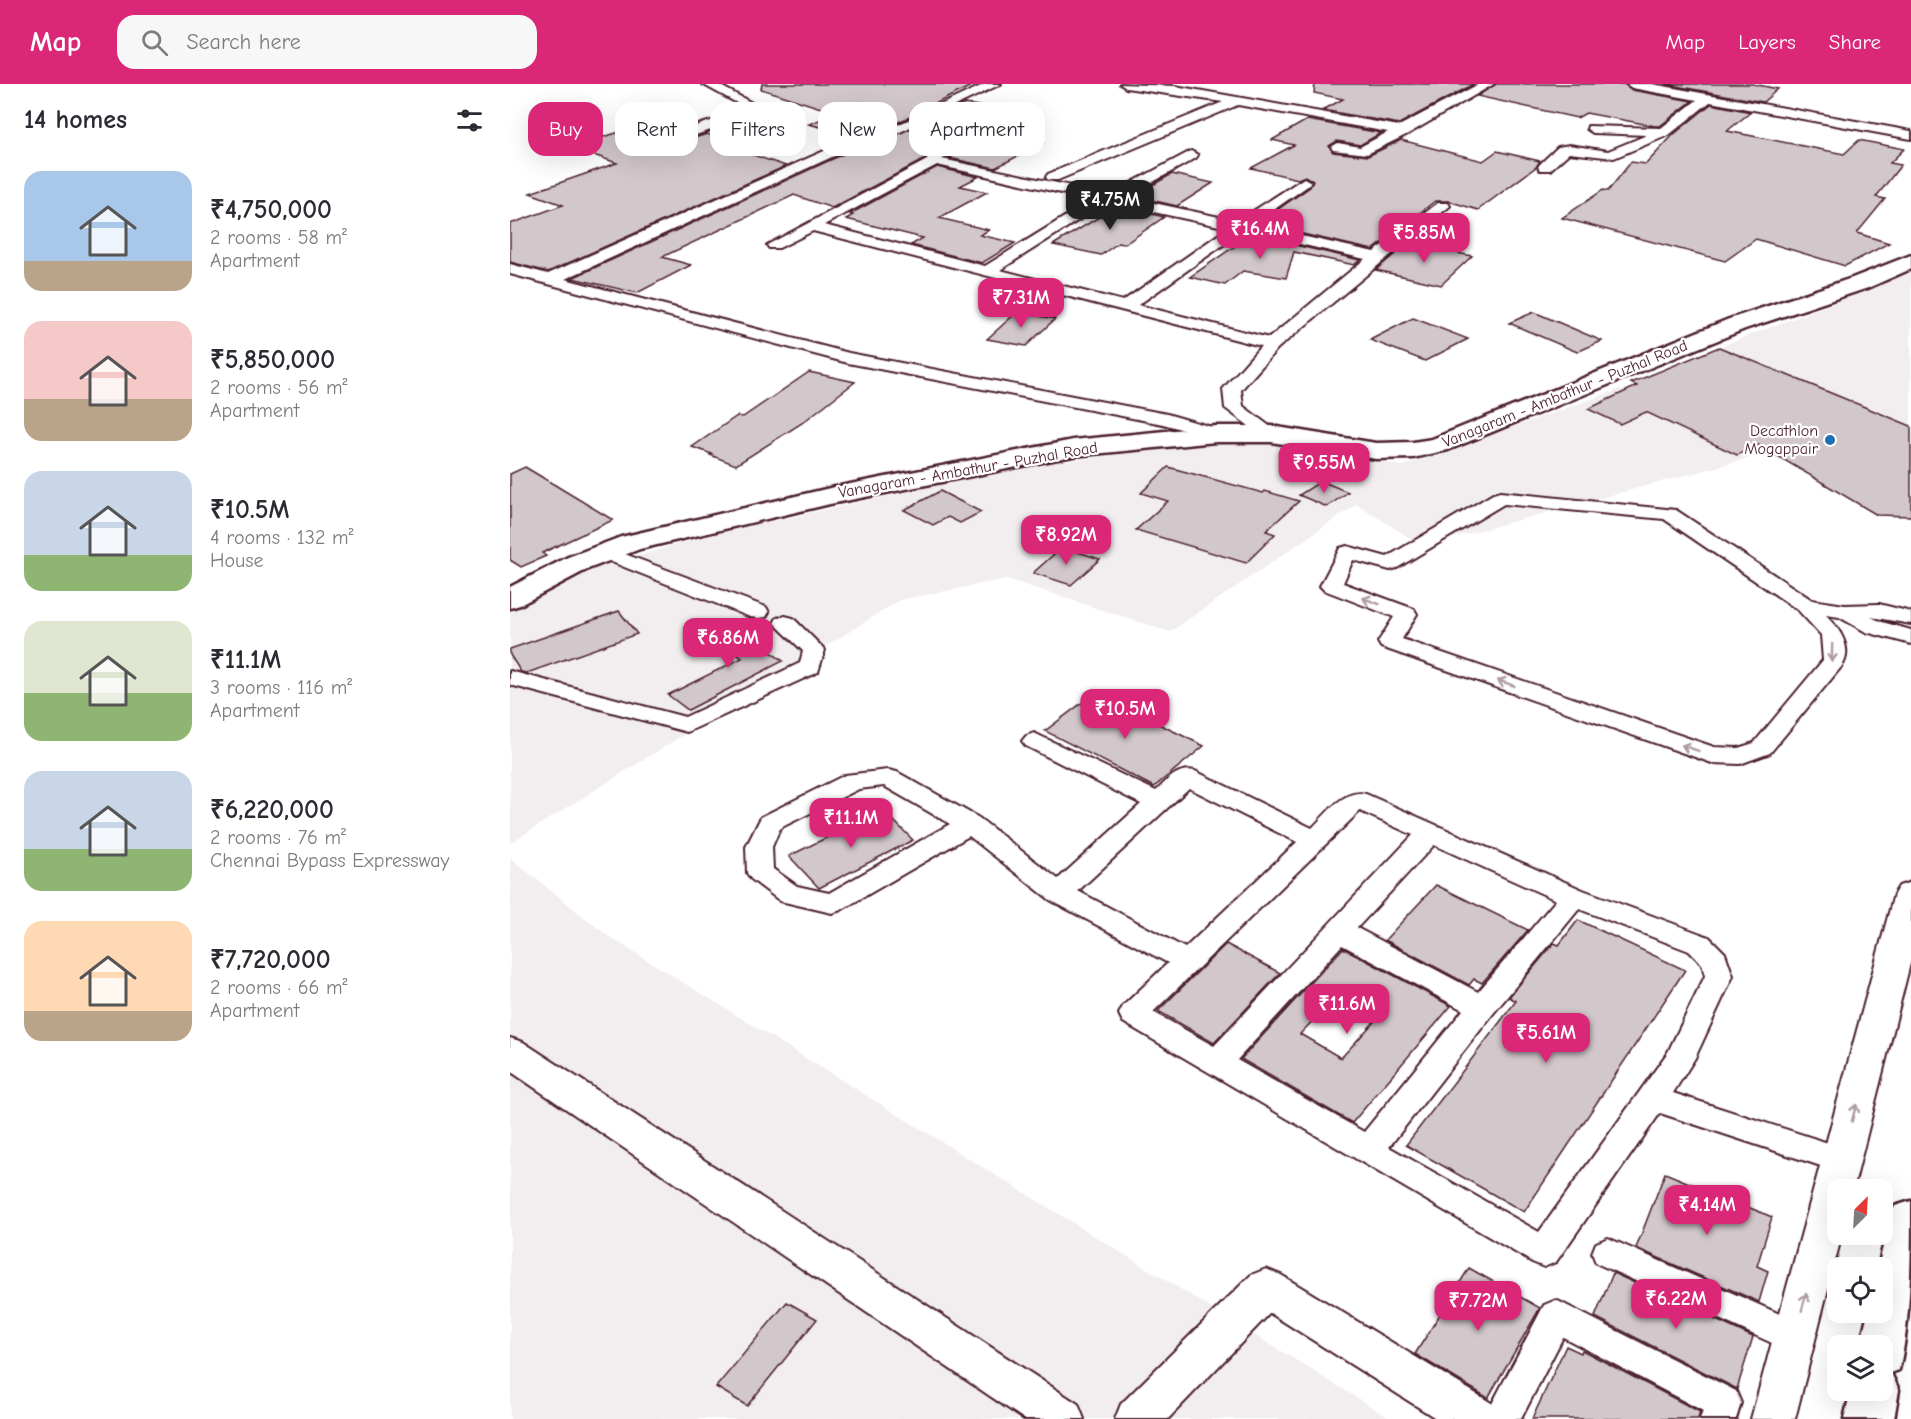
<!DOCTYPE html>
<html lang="en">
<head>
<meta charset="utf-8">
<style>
	body { margin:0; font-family:"Comic Neue",sans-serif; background:#f7f7f7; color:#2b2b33; height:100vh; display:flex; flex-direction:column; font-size:22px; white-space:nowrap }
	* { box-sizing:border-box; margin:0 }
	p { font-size:20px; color:#7c7c81 }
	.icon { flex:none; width:33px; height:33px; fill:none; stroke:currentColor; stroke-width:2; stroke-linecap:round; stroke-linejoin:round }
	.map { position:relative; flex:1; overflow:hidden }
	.sheet { display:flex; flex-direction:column; background:#fff; width:510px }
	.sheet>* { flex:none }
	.banner { position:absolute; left:18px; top:18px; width:570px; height:54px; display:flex; gap:12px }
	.needle { width:39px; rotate:24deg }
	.controls { position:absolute; left:1317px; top:1095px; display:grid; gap:12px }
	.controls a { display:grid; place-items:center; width:66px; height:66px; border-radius:12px; background:#fff; box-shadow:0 6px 24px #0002; font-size:30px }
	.price { position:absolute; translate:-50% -51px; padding:0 14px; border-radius:12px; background:#db2777; color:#fff; font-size:20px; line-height:39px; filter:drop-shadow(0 2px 3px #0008) }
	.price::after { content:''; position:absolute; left:50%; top:36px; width:18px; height:14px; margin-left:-9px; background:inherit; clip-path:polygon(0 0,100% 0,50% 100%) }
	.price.selected { background:#222; color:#fff }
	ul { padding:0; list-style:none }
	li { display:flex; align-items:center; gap:18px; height:150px; padding:0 24px }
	li span { display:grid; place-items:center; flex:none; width:168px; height:120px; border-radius:18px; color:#555 }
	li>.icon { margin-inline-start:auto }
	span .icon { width:72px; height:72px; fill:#fffc; stroke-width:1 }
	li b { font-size:26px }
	h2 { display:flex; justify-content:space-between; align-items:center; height:72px; padding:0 24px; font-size:26px }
	.tag { padding:0 21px; border-radius:18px; background:#fff; box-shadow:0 6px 24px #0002; font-size:21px; line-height:54px }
	.tag.selected { background:#db2777; color:#fff }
	header { display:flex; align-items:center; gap:36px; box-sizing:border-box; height:84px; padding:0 30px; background:#db2777; color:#fff }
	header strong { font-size:28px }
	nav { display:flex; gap:33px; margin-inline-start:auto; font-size:21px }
	.search { width:420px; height:54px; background:#f7f7f7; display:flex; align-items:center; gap:15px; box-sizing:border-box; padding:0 21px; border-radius:18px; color:#7c7c81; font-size:22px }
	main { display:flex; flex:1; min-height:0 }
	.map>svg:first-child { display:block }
	.built { fill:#f2eeef }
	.building { fill:#d2c7cb; stroke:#4a1f2b; stroke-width:1.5; fill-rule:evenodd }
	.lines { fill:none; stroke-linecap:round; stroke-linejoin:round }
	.minor-casing { stroke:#4a1f2b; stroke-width:4 }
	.tertiary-casing { stroke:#4a1f2b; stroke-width:4 }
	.primary-casing { stroke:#4a1f2b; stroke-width:5 }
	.trunk-casing { stroke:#4a1f2b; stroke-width:5 }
	.minor { fill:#fff; fill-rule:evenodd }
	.tertiary { fill:#fff; fill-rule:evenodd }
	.primary { fill:#fff; fill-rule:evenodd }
	.trunk { fill:#fff; fill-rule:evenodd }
	.oneway { stroke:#ae9aa0 }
	.poi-dot { fill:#1f6fb2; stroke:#fff; stroke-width:2 }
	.labels { text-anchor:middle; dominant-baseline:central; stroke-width:4.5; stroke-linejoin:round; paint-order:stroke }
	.far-street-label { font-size:16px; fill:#4a1f2b; stroke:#fff }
	.far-poi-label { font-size:16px; fill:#4a1f2b; stroke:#fff; text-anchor:end }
</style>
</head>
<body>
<header>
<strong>Map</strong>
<div class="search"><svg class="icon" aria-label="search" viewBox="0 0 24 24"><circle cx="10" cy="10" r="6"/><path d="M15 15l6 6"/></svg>Search here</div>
<nav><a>Map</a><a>Layers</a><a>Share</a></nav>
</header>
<main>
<section class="sheet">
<h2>14 homes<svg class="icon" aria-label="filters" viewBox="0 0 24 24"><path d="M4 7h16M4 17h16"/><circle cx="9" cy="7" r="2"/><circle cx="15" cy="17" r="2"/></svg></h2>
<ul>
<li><span style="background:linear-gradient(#a9c7e8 75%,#b9a48a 0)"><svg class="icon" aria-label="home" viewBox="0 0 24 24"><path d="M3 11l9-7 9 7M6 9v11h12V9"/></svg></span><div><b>₹4,750,000</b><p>2 rooms · 58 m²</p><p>Apartment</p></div></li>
<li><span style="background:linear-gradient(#f6c9c9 65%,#b9a48a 0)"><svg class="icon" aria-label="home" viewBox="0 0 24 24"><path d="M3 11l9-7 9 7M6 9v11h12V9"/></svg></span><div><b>₹5,850,000</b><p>2 rooms · 56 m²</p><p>Apartment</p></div></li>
<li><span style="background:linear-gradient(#c9d6e8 70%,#8fb573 0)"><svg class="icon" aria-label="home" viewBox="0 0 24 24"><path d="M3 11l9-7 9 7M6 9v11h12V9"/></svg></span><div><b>₹10.5M</b><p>4 rooms · 132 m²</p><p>House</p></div></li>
<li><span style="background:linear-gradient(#dfe7d0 60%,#8fb573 0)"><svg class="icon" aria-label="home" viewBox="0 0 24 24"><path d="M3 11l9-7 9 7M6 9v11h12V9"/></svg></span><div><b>₹11.1M</b><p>3 rooms · 116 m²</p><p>Apartment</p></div></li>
<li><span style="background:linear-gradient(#c9d6e8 65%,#8fb573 0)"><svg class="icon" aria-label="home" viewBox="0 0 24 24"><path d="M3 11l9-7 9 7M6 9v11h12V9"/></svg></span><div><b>₹6,220,000</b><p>2 rooms · 76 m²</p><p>Chennai Bypass Expressway</p></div></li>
<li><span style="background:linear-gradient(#ffd9b3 75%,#b9a48a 0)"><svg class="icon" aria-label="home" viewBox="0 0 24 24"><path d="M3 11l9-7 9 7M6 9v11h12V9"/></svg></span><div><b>₹7,720,000</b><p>2 rooms · 66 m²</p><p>Apartment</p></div></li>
</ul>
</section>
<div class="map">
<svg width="1401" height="1335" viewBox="0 0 1401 1335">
	<rect width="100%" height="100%" fill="#fff"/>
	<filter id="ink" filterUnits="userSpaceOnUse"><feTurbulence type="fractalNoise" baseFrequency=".0167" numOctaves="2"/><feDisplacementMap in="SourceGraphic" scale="12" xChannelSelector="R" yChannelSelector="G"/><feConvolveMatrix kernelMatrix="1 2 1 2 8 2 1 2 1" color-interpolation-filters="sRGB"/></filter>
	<g filter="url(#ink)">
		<!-- built -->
		<g class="built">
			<path d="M1401 189V342L1209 263Z"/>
			<path d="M1110 305 1255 370 912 462 847 420 660 548 497 495 390 516 0 759V525L72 488 203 450 516 382 735 355 893 382Z"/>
			<path d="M0 774 98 852 881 1335H0Z"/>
		</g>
		<!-- building -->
		<g class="building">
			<path d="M252 0H465L377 44 385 51 455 20 498 26 475 42 417 69 415 75 322 124 284 111 152 173 181 181 127 209 62 194 347 64 350 60 359 56 299 40 327 29 251 5Z"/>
			<path d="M805 0H964L889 40 813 26 833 15 804 9Z"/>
			<path d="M986 0H1114L1122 6 1182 17 1150 42H1145L1076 29 1067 34 967 12Z"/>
			<path d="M1155 0H1243L1268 5 1253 18Z"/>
			<path d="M1201 20 1241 28 1217 47 1334 70 1349 56 1394 65 1380 79 1391 81 1366 113 1375 115 1347 149 1379 159 1335 182 1246 155 1215 177 1052 134 1093 106 1098 107 1121 78 1136 80 1163 51Z"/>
			<path d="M156 34 177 42 138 55 135 59 137 64 150 65 197 50 223 59 216 62 276 82 38 188 0 178V140L53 121 20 109 107 79 60 63Z"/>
			<path d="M797 36 871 49 850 61 827 57 819 62 823 68 858 72 891 56 973 77 987 67 1030 77 1026 83 968 126 938 117H925L863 166 753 141 771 127 767 126 800 103 803 97 795 92 788 95 741 84 784 61 762 56Z"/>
			<path d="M488 50 533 59 485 84 439 74Z"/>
			<path d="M427 83 468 93 450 102 477 108 429 134 479 146 470 151 505 159 472 179 401 161 413 154 336 135 343 131 340 130Z"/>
			<path d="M662 90 703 99 667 122 623 112Z"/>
			<path d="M607 122 654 133 615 160 608 159 591 171 543 161Z"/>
			<path d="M741 151 850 176 844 181 784 168 776 194 733 187 715 201 680 193Z"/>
			<path d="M898 159 962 172 931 201 866 186Z"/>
			<path d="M507 228 545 235 516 262 477 255Z"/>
			<path d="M1024 228 1092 257 1067 268 999 239Z"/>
			<path d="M903 234 958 255 915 277 860 256Z"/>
			<path d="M1209 263 1401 342V432L1367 431 1249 361 1227 371 1136 328 1110 340 1078 325 1127 302 1121 299Z"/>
			<path d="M299 288 345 298 292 339 226 381 200 371 202 370 182 363 227 332 233 333Z"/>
			<path d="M15 383 35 395 103 436 32 469 36 472 11 483 0 476V390Z"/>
			<path d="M658 383 753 409 755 407 789 417 756 447 765 450 736 479 626 446 658 417 631 409Z"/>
			<path d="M811 397 838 408 817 423 789 411Z"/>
			<path d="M430 407 471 428 450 439 438 433 423 441 394 426Z"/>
			<path d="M552 463 590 475 561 501 523 489Z"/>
			<path d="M109 527 127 550 17 589 11 588 0 571V565Z"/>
			<path d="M224 542 273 577 178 626 158 611 232 574 203 553Z"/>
			<path d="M585 609 694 662 644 703 535 647Z"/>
			<path d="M373 726 403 756 309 804 279 772Z"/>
			<path d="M926 801 1018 846 972 899 964 895 959 901 875 856Z"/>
			<path d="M1068 836 1175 886 1014 1128 896 1061 1006 917 999 913 1044 859 1049 861Z"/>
			<path d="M716 860 770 889 704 959 648 927Z"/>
			<path d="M833 864 941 922 842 1039 731 975ZM824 915 864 938 831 974 790 950Z"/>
			<path d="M1155 1089 1262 1133 1247 1182 1258 1187 1249 1218 1126 1164Z"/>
			<path d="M959 1184 1030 1224 978 1314 905 1270Z"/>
			<path d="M1103 1189 1243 1253 1227 1305 1085 1233Z"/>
			<path d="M277 1218 307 1235 237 1322 206 1303Z"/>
			<path d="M1056 1262 1071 1269 1072 1266 1190 1328 1188 1335H1022Z"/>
		</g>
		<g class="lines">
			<defs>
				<g id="minor">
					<path d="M192 0H207L255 26 253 29 149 63H139L137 60 139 57 238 25Z"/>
					<path d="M475 0H491L390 48 385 49 379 45Z"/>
					<path d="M610 0 665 2 889 42 969 0H984L898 50 857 70 823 66 821 63 828 59 850 63 878 48 728 21 548 96H538L536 93 538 90 713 18 616 4Z"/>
					<path d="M1116 0H1142L1401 47V55L1200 18 1159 51 1104 74 1059 69 1040 86H1030L1028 83 1030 80 1048 63 1059 61 1098 67 1137 51 1083 49 1077 45 1078 42 1151 44 1187 16 1122 4Z"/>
					<path d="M500 32 504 33 506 36 504 39 432 75 600 110 681 67 688 71 686 74 616 113 728 137 794 94 801 98 799 101 742 141 864 168 928 119H938L940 122 768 264 731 306 733 322 770 350 767 354H755L715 324 713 305 751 262 303 147 269 164H259L257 161 417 76 418 71ZM427 81 582 116 475 182 314 141ZM597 118 718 144 613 217 490 186ZM733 147 855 175 759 254 628 221Z"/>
					<path d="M341 55 346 56 348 59 346 62 55 195 339 269 657 330 712 346 715 350 712 354 706 355 653 340 338 279 0 190V180L38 190Z"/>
					<path d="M990 408 1166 426 1302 516 1335 521 1369 520 1401 528V540L1361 533 1372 538 1401 546V560L1356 548 1329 533 1316 531C1328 543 1344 564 1332 582L1260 669 1230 680 1202 679 871 563 868 558 884 533 814 506 810 502 830 464 837 462 877 473 983 410ZM994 420 1154 435 1288 526 1311 551 1313 576 1244 659 1228 664 1204 663 892 555 907 530 904 525 833 499 843 476 880 486 887 484Z"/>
					<path d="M96 463 256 523 259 528 256 533 248 534 240 533 89 473 86 469 89 465Z"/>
					<path d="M275 532 283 534 315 566 308 588 177 648 0 601V587L175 633 290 579 293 567 264 539 267 534Z"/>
					<path d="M524 649 646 707C658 696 667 683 685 687L802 744C817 730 834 704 856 710L1073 806 1199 853 1215 869 1223 892 1185 974 1163 1009 1343 1067 1348 1076 1343 1085 1332 1089 1150 1029 1046 1178 1034 1183 1022 1178 613 938 609 930 613 922 658 879 540 816 459 752 331 826 322 829 270 817 241 795 237 789 236 763 251 733 335 691 378 686 387 688 469 734 548 795 631 720 516 662 512 657 516 652ZM374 702 440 740 319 809 287 802 263 785 262 763 270 744 349 705ZM679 704 787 758 675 864 568 807ZM850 727 903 751 704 962 643 928ZM924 761 1046 816 968 908 847 844ZM1069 825 1179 867 1192 880 1195 892 1158 968 1029 1148 879 1063 982 931ZM832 861 953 926 854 1048 727 976Z"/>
					<path d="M1098 1154 1297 1242 1302 1253 1297 1264 1285 1269 1273 1264 1086 1179 1082 1169 1086 1159Z"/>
					<path d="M1046 1216 1226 1307 1231 1319 1226 1335H1190L1193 1327 1053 1253 1011 1335H974L1034 1221Z"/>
				</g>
				<g id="tertiary">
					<path d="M1401 798V876L1343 1106H1328V1150H1332L1285 1335H1241L1384 810 1389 802Z"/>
					<path d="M0 954 13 958 568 1320 574 1335H514L0 987Z"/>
					<path d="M756 1185 771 1191 983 1320 989 1335H927L760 1229 658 1335H605L611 1320 741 1191Z"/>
				</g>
				<path id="primary" d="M1401 171V185L1358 204 1235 245 938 366 903 374 866 375 761 358H706L563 372 320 420 130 465 78 485 10 521 0 524V503L58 473 111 453 320 404 563 356 706 342H761L866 359 903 358 922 355 1219 235 1342 194Z"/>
				<path id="trunk" d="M1401 1117C1401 1168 1401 1239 1389 1286L1381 1289 1389 1306 1384 1335H1334L1341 1306H1372V1262H1350L1358 1228H1372V1184H1368L1379 1136 1385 1122Z"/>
			</defs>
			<!-- minor casing -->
			<use href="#minor" class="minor-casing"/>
			<!-- tertiary casing -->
			<use href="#tertiary" class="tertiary-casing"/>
			<!-- primary casing -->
			<use href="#primary" class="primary-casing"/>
			<!-- trunk casing -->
			<use href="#trunk" class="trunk-casing"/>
			<!-- minor -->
			<use href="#minor" class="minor"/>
			<!-- tertiary -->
			<use href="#tertiary" class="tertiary"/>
			<!-- primary -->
			<use href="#primary" class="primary"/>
			<!-- trunk -->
			<use href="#trunk" class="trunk"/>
		</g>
		<!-- one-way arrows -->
		<defs><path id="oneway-shaft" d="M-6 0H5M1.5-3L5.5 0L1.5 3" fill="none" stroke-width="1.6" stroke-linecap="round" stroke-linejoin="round" transform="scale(1.5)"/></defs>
		<g class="oneway">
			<use href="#oneway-shaft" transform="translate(861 517) rotate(-160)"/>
			<use href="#oneway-shaft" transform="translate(1322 569) rotate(91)"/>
			<use href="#oneway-shaft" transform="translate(996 599) rotate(-161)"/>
			<use href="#oneway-shaft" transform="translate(1180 664) rotate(-161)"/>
			<use href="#oneway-shaft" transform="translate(1344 1029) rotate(-75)"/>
			<use href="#oneway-shaft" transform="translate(1294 1218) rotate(-75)"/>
		</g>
	</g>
	<!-- markers -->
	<circle class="poi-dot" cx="1320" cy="356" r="6"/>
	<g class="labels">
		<!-- far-street labels -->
		<g class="far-street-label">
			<text transform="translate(1055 310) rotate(-22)">Vanagaram - Ambathur - Puzhal Road</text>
			<text transform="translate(458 386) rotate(-10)">Vanagaram - Ambathur - Puzhal Road</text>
		</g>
		<!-- far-poi labels -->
		<g class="far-poi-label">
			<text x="1308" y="347">Decathlon<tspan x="1308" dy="18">Mogappair</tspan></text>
		</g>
	</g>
</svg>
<div class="controls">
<a><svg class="needle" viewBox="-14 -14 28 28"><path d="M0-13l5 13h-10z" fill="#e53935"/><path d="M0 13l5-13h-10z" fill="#7c7c81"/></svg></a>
<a><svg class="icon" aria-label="locate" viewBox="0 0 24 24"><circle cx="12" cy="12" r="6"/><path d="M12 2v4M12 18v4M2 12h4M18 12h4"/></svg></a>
<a><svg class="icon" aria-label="layers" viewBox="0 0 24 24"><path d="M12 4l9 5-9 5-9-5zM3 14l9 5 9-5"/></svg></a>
</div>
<b class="price selected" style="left:600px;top:147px">₹4.75M</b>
<b class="price" style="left:750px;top:176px">₹16.4M</b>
<b class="price" style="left:914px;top:180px">₹5.85M</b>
<b class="price" style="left:511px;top:245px">₹7.31M</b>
<b class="price" style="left:814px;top:410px">₹9.55M</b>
<b class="price" style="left:556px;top:482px">₹8.92M</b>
<b class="price" style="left:218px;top:585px">₹6.86M</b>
<b class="price" style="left:615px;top:656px">₹10.5M</b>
<b class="price" style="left:341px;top:765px">₹11.1M</b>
<b class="price" style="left:837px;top:951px">₹11.6M</b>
<b class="price" style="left:1036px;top:980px">₹5.61M</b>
<b class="price" style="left:1197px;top:1152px">₹4.14M</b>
<b class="price" style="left:1166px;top:1246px">₹6.22M</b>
<b class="price" style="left:968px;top:1248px">₹7.72M</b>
<div class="banner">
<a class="tag selected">Buy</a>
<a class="tag">Rent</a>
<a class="tag">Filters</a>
<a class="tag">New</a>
<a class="tag">Apartment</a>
</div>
</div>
</main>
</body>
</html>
